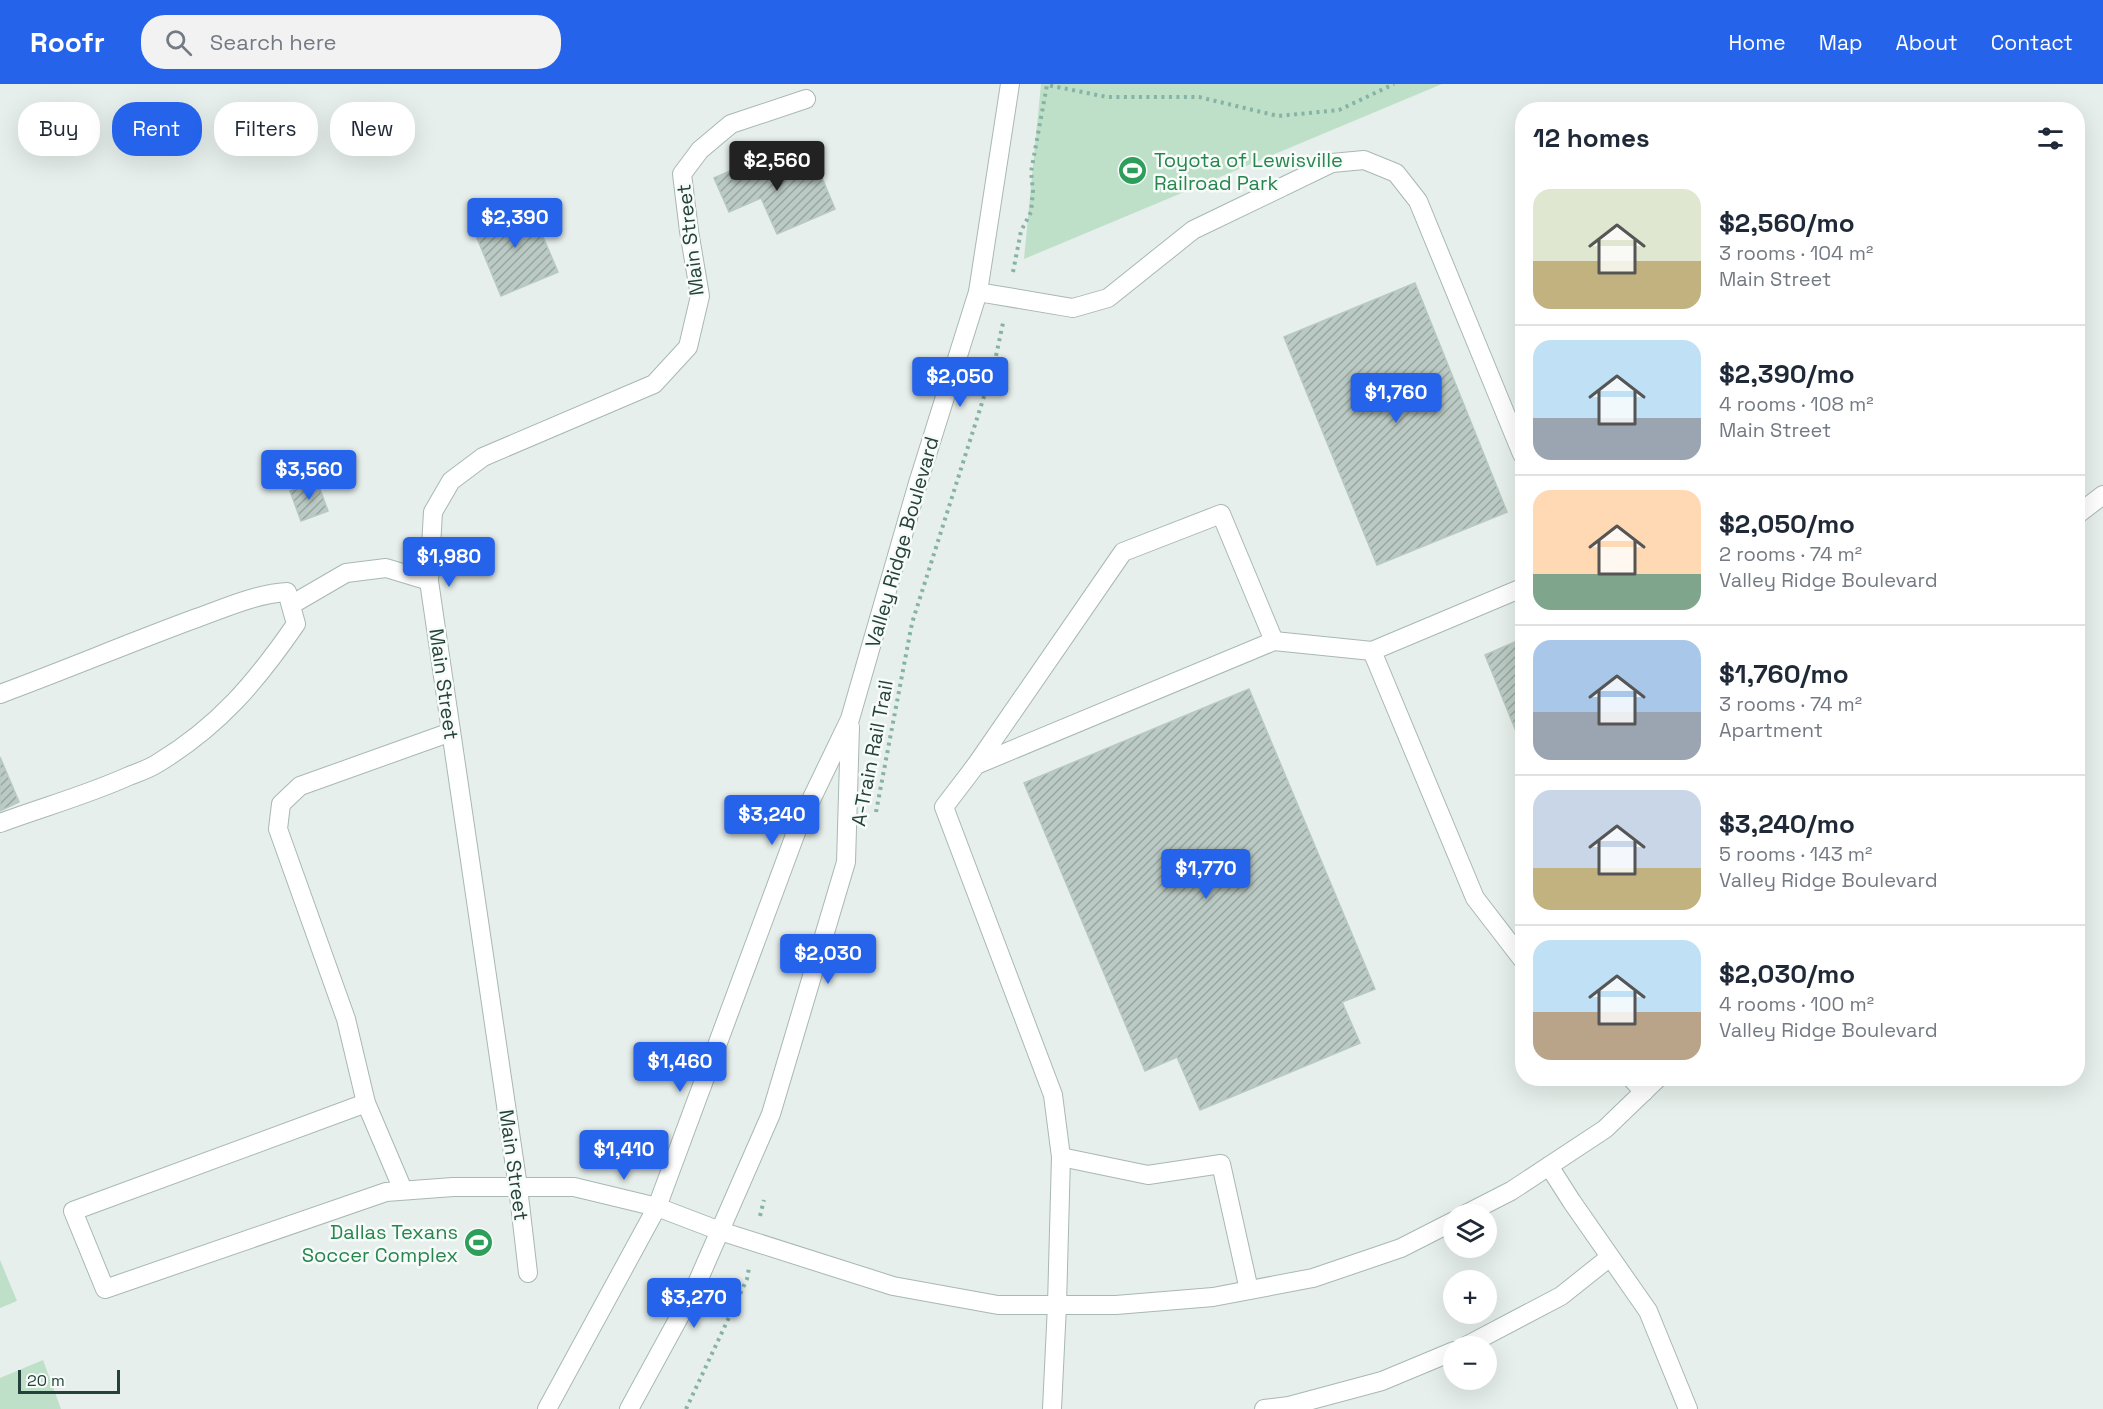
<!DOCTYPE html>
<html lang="en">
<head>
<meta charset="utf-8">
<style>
	body { margin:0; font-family:"Space Grotesk",sans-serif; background:#f2f2f3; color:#1f2937; height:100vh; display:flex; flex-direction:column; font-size:22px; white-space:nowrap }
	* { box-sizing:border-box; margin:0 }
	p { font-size:20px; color:#747a83 }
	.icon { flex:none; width:33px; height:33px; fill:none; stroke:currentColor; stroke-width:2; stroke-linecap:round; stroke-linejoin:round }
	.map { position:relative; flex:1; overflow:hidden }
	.side { position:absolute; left:1515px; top:18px; width:570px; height:984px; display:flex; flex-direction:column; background:#fff; border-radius:24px; box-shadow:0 6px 24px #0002 }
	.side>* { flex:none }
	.guide { position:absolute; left:18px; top:18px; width:570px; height:54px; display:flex; gap:12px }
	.tools { position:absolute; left:1443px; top:1120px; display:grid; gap:12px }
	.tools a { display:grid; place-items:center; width:54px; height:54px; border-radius:50%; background:#fff; box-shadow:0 6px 24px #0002; font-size:30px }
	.scale { position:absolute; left:18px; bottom:15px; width:102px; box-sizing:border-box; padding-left:6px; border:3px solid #24423a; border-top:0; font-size:16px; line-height:21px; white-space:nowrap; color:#24423a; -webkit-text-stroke:4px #f7fbf9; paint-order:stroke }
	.price { position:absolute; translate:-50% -51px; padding:0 14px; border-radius:6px; background:#2563eb; color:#fff; font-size:20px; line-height:39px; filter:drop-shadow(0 2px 3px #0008) }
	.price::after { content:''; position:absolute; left:50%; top:36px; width:18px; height:14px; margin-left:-9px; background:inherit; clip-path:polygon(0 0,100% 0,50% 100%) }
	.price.on { background:#222; color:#fff }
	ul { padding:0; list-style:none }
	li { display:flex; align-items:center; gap:18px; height:150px; padding:0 18px }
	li+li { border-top:2px solid #e0e1e3 }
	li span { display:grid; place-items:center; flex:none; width:168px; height:120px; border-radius:18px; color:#555 }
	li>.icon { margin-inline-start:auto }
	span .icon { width:72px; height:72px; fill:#fffc; stroke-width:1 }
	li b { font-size:26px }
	h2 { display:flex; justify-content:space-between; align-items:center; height:72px; padding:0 18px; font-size:26px }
	.pill { padding:0 21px; border-radius:24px; background:#fff; box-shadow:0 6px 24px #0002; font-size:21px; line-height:54px }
	.pill.on { background:#2563eb; color:#fff }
	header { display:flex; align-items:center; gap:36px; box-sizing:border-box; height:84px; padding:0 30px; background:#2563eb; color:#fff }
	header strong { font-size:28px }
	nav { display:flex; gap:33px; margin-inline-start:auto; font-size:21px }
	.search { width:420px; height:54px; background:#f2f2f3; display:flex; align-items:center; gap:15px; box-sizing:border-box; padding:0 21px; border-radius:24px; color:#747a83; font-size:22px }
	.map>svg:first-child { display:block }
	.pitch { fill:#bfe0c8 }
	.building { fill:url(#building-hatch); stroke:#b8c9c2; stroke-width:1.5 }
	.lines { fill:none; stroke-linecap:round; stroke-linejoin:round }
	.service-casing { stroke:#a8b8b2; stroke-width:20 }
	.minor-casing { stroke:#a8b8b2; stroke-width:20 }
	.tertiary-casing { stroke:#a8b8b2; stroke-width:20 }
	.path { stroke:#86b3a5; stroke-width:4; stroke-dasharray:3 4.5; stroke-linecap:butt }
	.service { stroke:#fff; stroke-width:18 }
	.minor { stroke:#fff; stroke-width:18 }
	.tertiary { stroke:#fff; stroke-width:18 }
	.labels { text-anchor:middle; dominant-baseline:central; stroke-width:5; stroke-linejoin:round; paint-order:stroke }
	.leisure-label { font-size:20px; fill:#27864d; stroke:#f7fbf9; text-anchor:start }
	.street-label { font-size:20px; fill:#24423a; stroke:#f7fbf9 }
</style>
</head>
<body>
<header>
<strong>Roofr</strong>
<div class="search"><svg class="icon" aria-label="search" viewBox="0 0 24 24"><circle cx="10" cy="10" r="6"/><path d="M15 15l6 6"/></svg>Search here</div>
<nav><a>Home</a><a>Map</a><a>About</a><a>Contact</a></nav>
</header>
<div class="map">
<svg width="2103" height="1325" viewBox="0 0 2103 1325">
	<defs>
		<pattern id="building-hatch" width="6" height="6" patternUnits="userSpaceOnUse" patternTransform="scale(1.5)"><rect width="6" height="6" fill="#bbcac4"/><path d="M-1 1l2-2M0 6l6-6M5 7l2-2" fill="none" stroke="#98a6a0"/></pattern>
	</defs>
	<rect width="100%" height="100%" fill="#e6efeb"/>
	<!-- pitch -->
	<g class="pitch">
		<path d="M1041 0H1442L1024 175Z"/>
		<path d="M0 1176 17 1217 0 1224Z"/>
		<path d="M43 1276 61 1325H0V1294Z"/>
	</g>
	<!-- building -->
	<g class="building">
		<path d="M772 69 782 91 815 77 835 125 777 150 761 114 729 128 714 94Z"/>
		<path d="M528 118 558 188 501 212 472 142Z"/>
		<path d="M1415 199 1507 428 1377 481 1284 253Z"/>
		<path d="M317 397 328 427 301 437 290 407Z"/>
		<path d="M1522 555V662L1485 571Z"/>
		<path d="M1249 605 1375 905 1342 918 1360 959 1200 1026 1177 973 1145 987 1024 699Z"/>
		<path d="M0 673 19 718 0 727Z"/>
	</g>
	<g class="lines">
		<defs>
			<g id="service">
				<path d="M978 208 1073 224 1108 214 1193 146 1332 79 1364 76 1396 89 1418 117 1522 370"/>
				<path d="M2078 430 2103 411"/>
				<path d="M1522 504 1372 567 1475 814 1522 875"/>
				<path d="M291 521 346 489 386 484 429 497"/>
				<path d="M0 610C65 586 129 559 194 535 225 524 255 510 287 508L296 540C256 598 219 642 158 679 149 685 139 688 129 692 87 711 43 723 0 739"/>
				<path d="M976 681 1123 468 1221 430 1274 557"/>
				<path d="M1631 994 1644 1008"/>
				<path d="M366 1019 346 935 278 745 281 720 300 702 451 648"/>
				<path d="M1061 1073 1148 1091 1221 1080 1249 1206"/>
				<path d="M1549 1082 1572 1118 1648 1227 1688 1325"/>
				<path d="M403 1106 366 1019 73 1127 105 1205 386 1108 453 1103H518"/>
				<path d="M1464 1131 1511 1107 1605 1045 1658 994"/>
				<path d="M720 1147 893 1202 998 1221H1116L1213 1213 1313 1194 1401 1164 1454 1137"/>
				<path d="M1464 1263 1561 1212 1610 1173"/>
				<path d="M1052 1325 1057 1221 1061 1073 1053 1011 944 723 976 681 1274 557 1372 567"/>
				<path d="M1264 1325 1289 1322 1382 1297 1454 1267"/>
			</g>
			<path id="minor" d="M528 1189 518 1103 429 497 433 428 451 397 483 373 654 300 688 263 700 212 689 147 682 90 700 66 731 40 806 15"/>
			<g id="tertiary">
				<path d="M518 1103H574L657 1123 720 1147"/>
				<path d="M547 1325 657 1123 798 743 850 635 918 399 978 208 1010 0"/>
				<path d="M629 1325 694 1206 771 1030 846 778 850 643"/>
			</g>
		</defs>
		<!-- service casing -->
		<use href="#service" class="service-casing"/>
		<!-- minor casing -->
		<use href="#minor" class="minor-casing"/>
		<!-- tertiary casing -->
		<use href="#tertiary" class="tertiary-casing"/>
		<!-- path -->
		<g class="path">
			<path d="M1013 188 1021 147 1031 128 1033 107 1031 88 1047 1 1107 13H1199L1278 32 1339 26 1394 0"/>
			<path d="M876 728 912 539 994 281 1003 239"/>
			<path d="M760 1132 764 1116"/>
			<path d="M686 1325 747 1195 749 1184"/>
		</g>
		<!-- service -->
		<use href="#service" class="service"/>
		<!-- minor -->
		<use href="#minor" class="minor"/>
		<!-- tertiary -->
		<use href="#tertiary" class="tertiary"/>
	</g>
	<!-- icons -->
	<defs>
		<symbol id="stadium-disc" viewBox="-11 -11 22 22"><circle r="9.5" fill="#2e9e5b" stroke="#f7fbf9"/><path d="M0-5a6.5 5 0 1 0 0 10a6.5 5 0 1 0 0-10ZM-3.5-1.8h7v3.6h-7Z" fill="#fff"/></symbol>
	</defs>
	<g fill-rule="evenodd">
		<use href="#stadium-disc" x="1116" y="70" width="33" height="33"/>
		<use href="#stadium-disc" x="462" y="1142" width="33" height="33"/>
	</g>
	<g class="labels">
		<!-- leisure labels -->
		<g class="leisure-label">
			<text x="1154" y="76">Toyota of Lewisville<tspan x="1154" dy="23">Railroad Park</tspan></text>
			<text x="458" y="1148" text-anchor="end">Dallas Texans<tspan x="458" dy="23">Soccer Complex</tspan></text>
		</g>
		<!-- street labels -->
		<g class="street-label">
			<text transform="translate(690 156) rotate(-97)">Main Street</text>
			<text transform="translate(902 458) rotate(-74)">Valley Ridge Boulevard</text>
			<text transform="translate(444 600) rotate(82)">Main Street</text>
			<text transform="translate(872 669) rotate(-79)">A-Train Rail Trail</text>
			<text transform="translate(514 1081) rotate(82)">Main Street</text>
		</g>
	</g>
</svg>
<div class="tools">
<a><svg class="icon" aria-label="layers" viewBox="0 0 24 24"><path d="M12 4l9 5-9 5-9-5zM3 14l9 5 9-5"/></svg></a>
<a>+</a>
<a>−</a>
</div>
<div class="scale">20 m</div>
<b class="price on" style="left:777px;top:108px">$2,560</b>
<b class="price" style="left:515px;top:165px">$2,390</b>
<b class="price" style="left:960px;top:324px">$2,050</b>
<b class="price" style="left:1396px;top:340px">$1,760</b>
<b class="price" style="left:309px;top:417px">$3,560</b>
<b class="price" style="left:449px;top:504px">$1,980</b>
<b class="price" style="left:772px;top:762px">$3,240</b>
<b class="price" style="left:1206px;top:816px">$1,770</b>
<b class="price" style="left:828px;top:901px">$2,030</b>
<b class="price" style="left:680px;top:1009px">$1,460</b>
<b class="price" style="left:624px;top:1097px">$1,410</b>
<b class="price" style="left:694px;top:1245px">$3,270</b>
<div class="guide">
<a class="pill">Buy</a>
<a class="pill on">Rent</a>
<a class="pill">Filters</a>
<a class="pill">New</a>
</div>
<section class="side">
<h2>12 homes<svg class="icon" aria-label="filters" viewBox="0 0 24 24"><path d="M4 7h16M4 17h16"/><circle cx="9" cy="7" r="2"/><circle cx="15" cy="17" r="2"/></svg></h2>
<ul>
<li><span style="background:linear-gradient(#dfe7d0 60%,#c2b280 0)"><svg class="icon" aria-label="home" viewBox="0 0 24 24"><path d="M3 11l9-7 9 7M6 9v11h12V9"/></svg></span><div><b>$2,560/mo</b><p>3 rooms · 104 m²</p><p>Main Street</p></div></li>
<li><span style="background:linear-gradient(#bfe0f5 65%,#9aa5b1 0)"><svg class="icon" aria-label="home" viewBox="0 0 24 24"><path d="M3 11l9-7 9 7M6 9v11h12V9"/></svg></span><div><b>$2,390/mo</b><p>4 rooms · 108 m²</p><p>Main Street</p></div></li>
<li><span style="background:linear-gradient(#ffd9b3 70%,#7fa58c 0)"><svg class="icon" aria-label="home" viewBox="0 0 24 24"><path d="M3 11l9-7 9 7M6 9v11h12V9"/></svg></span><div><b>$2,050/mo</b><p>2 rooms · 74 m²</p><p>Valley Ridge Boulevard</p></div></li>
<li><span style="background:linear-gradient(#a9c7e8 60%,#9aa5b1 0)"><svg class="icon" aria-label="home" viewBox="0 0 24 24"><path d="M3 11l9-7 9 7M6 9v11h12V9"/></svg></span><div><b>$1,760/mo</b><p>3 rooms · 74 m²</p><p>Apartment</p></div></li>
<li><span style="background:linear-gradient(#c9d6e8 65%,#c2b280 0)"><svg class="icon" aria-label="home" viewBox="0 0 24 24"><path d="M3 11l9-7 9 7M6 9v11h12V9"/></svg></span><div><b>$3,240/mo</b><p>5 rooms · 143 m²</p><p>Valley Ridge Boulevard</p></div></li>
<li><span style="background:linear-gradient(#bfe0f5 60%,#b9a48a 0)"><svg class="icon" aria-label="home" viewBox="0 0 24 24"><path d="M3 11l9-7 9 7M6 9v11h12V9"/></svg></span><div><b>$2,030/mo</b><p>4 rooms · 100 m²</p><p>Valley Ridge Boulevard</p></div></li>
</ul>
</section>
</div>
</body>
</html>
